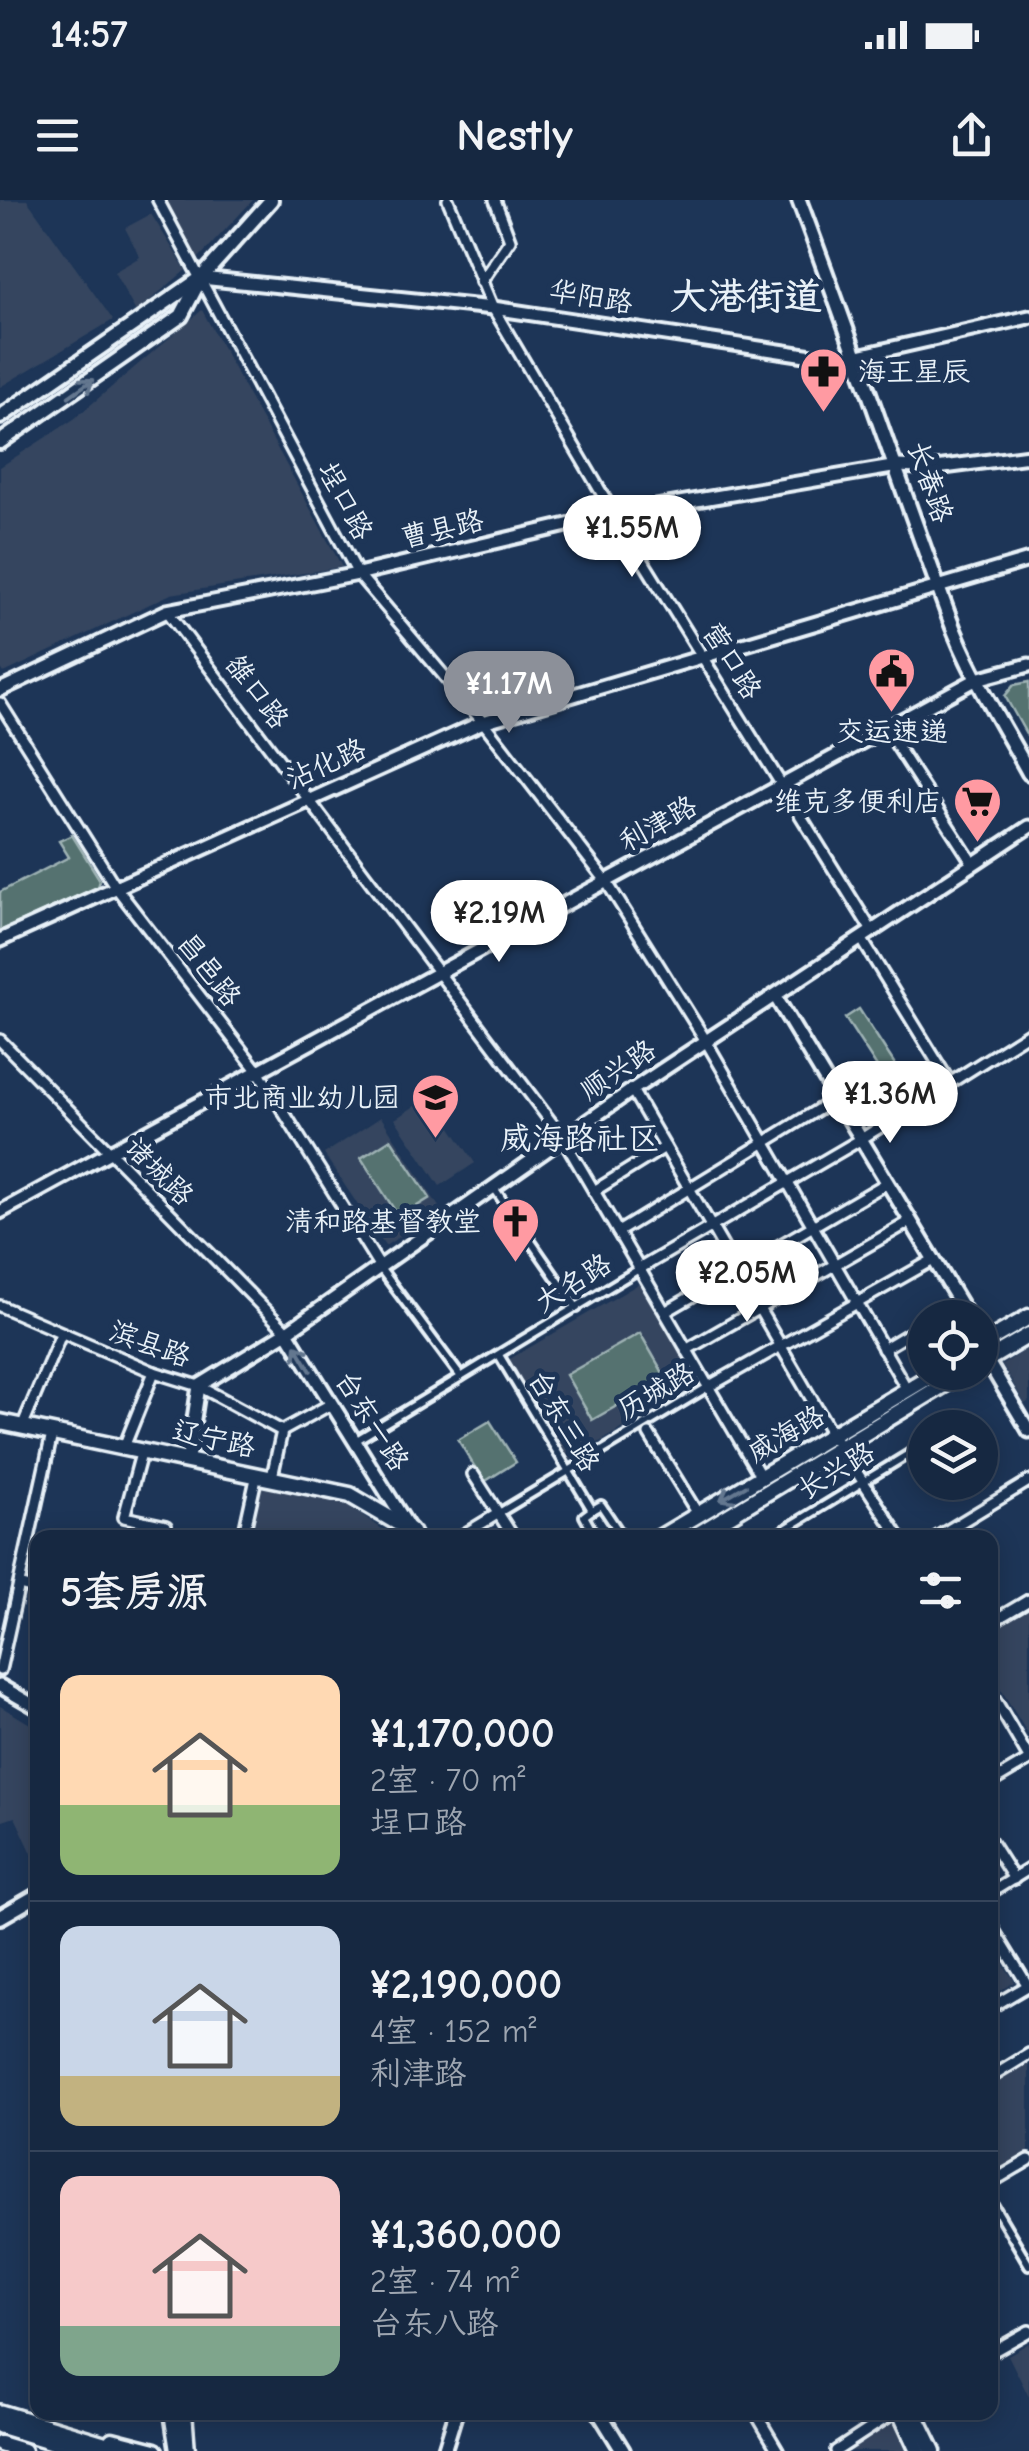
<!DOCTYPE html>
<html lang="zh">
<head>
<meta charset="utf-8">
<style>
	body { margin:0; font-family:"Comic Neue","LXGW WenKai TC",sans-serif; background:#23344c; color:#f1f3f6; height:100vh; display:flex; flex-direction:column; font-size:38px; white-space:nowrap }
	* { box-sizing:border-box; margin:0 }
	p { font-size:32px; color:#9ea6b1 }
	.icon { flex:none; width:55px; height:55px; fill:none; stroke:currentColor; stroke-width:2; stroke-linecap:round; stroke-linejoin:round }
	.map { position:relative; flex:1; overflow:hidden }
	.side { position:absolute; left:30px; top:1330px; width:968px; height:890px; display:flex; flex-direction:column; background:#162841; border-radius:20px; box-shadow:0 5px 25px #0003,0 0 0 2px #35445a }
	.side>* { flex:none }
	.buttons { position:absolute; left:908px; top:1100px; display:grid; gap:20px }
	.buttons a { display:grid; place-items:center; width:90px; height:90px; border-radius:50%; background:#162841; box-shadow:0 5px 25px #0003,0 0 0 2px #35445a; font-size:50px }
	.price { position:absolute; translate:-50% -85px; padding:0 22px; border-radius:35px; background:#fff; color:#222; font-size:32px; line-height:65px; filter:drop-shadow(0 2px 5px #0008) }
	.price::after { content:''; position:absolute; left:50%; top:60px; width:30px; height:22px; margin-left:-15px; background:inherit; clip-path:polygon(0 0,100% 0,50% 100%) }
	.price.current { background:#8c9099; color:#fff }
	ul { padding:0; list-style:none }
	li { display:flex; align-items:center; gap:30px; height:250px; padding:0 30px }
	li+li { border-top:2px solid #35445a }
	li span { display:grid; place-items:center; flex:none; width:280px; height:200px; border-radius:20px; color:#555 }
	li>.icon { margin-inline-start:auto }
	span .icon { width:120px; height:120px; fill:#fffc; stroke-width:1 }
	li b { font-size:42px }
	h2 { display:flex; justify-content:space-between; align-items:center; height:120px; padding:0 30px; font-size:42px }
	.status { display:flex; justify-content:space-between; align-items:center; height:70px; padding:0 50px; background:#162841; direction:ltr }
	.status svg { height:28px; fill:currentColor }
	header { display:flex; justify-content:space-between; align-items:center; height:130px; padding:0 30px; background:#162841; font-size:45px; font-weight:600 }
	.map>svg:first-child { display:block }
	.built { fill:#34455f }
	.green { fill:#547270; stroke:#9eb2b4; stroke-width:2.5 }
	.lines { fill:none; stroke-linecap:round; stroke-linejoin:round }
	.pedestrian-casing { stroke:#e8f1f8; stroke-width:14 }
	.minor-casing { stroke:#e8f1f8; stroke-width:16 }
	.tertiary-casing { stroke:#e8f1f8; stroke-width:19 }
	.secondary-casing { stroke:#e8f1f8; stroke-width:20 }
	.primary-casing { stroke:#e8f1f8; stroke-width:21 }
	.trunk-casing { stroke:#e8f1f8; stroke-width:22 }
	.pedestrian { stroke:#1d3557; stroke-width:6 }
	.minor { stroke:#1d3557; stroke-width:9 }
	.tertiary { stroke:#1d3557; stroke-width:11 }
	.secondary { stroke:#1d3557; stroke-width:12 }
	.primary { stroke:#1d3557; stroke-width:14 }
	.trunk { stroke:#1d3557; stroke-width:15 }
	.oneway { stroke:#64778f }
	.labels { text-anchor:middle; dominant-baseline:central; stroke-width:10; stroke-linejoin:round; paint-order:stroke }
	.street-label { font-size:28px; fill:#e8f1f8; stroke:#1d3557 }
	.poi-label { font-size:28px; fill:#e8f1f8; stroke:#1d3557; text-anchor:end }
	.quarter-label { font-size:32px; fill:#e8f1f8; stroke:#1d3557 }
	.district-label { font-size:38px; font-weight:bold; fill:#e8f1f8; stroke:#1d3557 }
</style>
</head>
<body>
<div class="status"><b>14:57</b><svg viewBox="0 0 49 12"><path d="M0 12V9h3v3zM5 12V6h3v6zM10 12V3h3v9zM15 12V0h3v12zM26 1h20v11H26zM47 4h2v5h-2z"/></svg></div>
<header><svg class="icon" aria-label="menu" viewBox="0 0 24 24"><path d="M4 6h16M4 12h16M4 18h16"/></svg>Nestly<svg class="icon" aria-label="share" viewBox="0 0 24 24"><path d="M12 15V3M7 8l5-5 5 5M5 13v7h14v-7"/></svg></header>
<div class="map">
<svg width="1029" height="2251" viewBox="0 0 1029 2251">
	<rect width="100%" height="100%" fill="#1d3557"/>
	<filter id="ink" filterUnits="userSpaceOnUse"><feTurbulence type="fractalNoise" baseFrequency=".01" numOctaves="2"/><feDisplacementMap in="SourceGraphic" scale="20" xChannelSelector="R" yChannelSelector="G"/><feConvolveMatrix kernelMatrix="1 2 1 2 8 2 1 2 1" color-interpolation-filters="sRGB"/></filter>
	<g filter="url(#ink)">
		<!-- built -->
		<g class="built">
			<path d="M0 0H27L113 120 0 187Z"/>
			<path d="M165 0H253L198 59Z"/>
			<path d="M151 14 186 70 136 112 114 72 140 57 125 28Z"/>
			<path d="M202 110 342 367 171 394 4 473 0 467V267L74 219Z"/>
			<path d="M430 896 475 963 440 986 395 919Z"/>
			<path d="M381 917 441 1010 385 1046 324 954Z"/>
			<path d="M642 1082 700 1180 566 1263 508 1160Z"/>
			<path d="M1029 1147V1201L1025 1204 1002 1165Z"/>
			<path d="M262 1284 346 1304 394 1337H252Z"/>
			<path d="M1029 1408V1536L990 1471V1432Z"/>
			<path d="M0 1506 37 1528V1664L15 1617 0 1622Z"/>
			<path d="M990 1744 1015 1782 990 1796Z"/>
			<path d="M1029 1863V1952L990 1974V1887Z"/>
			<path d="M1029 2143V2197L1008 2155Z"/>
			<path d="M899 2219 915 2251H850Z"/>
		</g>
		<!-- green -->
		<g class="green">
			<path d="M1029 482V539L1005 496 1014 485Z"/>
			<path d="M72 635 100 680 98 687 0 731V692L69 657 59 641Z"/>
			<path d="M859 809 896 866 882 875 845 818Z"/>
			<path d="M391 939 430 998 399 1017 361 958Z"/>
			<path d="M640 1133 666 1178 592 1220 566 1175Z"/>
			<path d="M490 1221 516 1262 484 1282 458 1240Z"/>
		</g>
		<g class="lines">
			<defs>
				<g id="pedestrian">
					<path d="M494 988 577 1108"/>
					<path d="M380 1068 461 1177 639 1069"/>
					<path d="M499 1155 592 1310"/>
					<path d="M952 1228 965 1220"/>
					<path d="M355 1241 461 1177"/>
					<path d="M592 1310 601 1305 623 1338"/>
					<path d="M592 1310 584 1316 596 1338"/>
					<path d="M499 1313 708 1187"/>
					<path d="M771 1338 925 1244"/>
					<path d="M990 1999 1029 2065"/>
				</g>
				<g id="minor">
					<path d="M158 0 358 374 483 522 606 681 706 841 908 1191"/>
					<path d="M448 0 493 108 614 314 872 731"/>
					<path d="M481 82 510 40 495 0"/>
					<path d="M167 411 563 938 761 1277"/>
					<path d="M0 503 115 686 260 874 380 1067"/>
					<path d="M886 529 973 664"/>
					<path d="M861 738 950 883"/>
					<path d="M0 840 287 1132"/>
					<path d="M632 890 833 1236 900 1338"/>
					<path d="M594 991 665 947"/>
					<path d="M618 1032 837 898"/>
					<path d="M639 1069 858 941 1029 833"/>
					<path d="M0 1106 154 1172 199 1186 282 1231"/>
					<path d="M665 1112 887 983"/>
					<path d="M935 1118 960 1102"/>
					<path d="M883 1149 925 1124"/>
					<path d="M686 1150 911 1021"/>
					<path d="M708 1187 933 1060"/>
					<path d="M22 1227 61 1134"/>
					<path d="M649 1234 698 1314"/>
					<path d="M124 1247 154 1172"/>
					<path d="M142 1250 124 1317 166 1326 164 1338"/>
					<path d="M473 1274 514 1338"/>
					<path d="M272 1277 282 1231 331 1204"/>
					<path d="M243 1338 257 1274"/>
					<path d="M458 1338 499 1313"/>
					<path d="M935 1338 1029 1281"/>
					<path d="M19 1385 38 1390"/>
					<path d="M990 1423 1029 1400"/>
					<path d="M0 1470 52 1234"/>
					<path d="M990 1491 1029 1558"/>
					<path d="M990 1583 1029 1560"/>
					<path d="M990 1641 1014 1679"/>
					<path d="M990 1693 1029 1669"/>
					<path d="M990 1724 1028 1786"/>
					<path d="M990 1808 1029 1785"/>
					<path d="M990 1878 1029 1854"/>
					<path d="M990 1983 1029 1960"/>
					<path d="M990 2153 1029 2131"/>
					<path d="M755 2212 778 2251"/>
					<path d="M836 2251 895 2212"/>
				</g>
				<g id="tertiary">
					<path d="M201 78 493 108 819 157 858 156 1029 117"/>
					<path d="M0 490 167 411 358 374 614 314 898 266 936 268 1029 256"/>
					<path d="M0 740 483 522 1029 360"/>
					<path d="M775 796 969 1118"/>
					<path d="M0 1012 977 479 1029 465"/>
					<path d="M287 1132 410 1330"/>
					<path d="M980 1135 987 1160 1029 1231"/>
					<path d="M188 1258 199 1186 287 1132 632 890 1029 627"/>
					<path d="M0 1486 38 1508"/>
					<path d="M444 2251 456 2212"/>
				</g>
				<g id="secondary">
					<path d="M799 0C851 138 898 278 949 417 969 472 1001 522 1029 573"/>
					<path d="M0 217 201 78 271 0"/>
					<path d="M0 242 181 116 200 80"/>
					<path d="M0 1717 38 1695"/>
					<path d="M599 2212 623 2251"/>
				</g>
				<g id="primary">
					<path d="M980 1145 1029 1117"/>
					<path d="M980 1164 1029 1135"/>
					<path d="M0 1222 350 1295 410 1330 414 1338"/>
					<path d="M659 1338 937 1172"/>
					<path d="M692 1338 965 1172"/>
					<path d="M172 2212 178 2251"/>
					<path d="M184 2212 187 2251"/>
					<path d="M900 2212 918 2251"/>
					<path d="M914 2212 933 2251"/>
					<path d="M112 2240 155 2251"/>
					<path d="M0 2244 23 2251"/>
				</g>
				<g id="trunk">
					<path d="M0 2213 127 2251"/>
					<path d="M0 2225 85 2251"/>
				</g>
			</defs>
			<!-- pedestrian casing -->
			<use href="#pedestrian" class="pedestrian-casing"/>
			<!-- minor casing -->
			<use href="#minor" class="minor-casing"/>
			<!-- tertiary casing -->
			<use href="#tertiary" class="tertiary-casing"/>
			<!-- secondary casing -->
			<use href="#secondary" class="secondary-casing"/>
			<!-- primary casing -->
			<use href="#primary" class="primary-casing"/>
			<!-- trunk casing -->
			<use href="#trunk" class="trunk-casing"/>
			<!-- pedestrian -->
			<use href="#pedestrian" class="pedestrian"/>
			<!-- minor -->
			<use href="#minor" class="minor"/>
			<!-- tertiary -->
			<use href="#tertiary" class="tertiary"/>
			<!-- secondary -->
			<use href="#secondary" class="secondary"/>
			<!-- primary -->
			<use href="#primary" class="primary"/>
			<!-- trunk -->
			<use href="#trunk" class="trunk"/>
		</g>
		<!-- one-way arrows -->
		<defs><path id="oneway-shaft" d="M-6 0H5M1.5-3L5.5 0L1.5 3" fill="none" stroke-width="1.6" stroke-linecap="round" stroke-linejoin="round" transform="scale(2.5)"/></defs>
		<g class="oneway">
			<use href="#oneway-shaft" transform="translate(81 188) rotate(-35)"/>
			<use href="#oneway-shaft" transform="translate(303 1158) rotate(-121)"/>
			<use href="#oneway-shaft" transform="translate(733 1293) rotate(150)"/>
		</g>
	</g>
	<!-- icons -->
	<defs>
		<symbol id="pharmacy-pin" viewBox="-11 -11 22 30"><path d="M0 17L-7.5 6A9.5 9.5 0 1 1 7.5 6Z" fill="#ff9aa2" stroke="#1d3557"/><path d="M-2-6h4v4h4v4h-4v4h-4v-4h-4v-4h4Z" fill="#111"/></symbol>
		<symbol id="civic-pin" viewBox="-11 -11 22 30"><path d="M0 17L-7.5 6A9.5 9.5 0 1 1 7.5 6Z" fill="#ff9aa2" stroke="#1d3557"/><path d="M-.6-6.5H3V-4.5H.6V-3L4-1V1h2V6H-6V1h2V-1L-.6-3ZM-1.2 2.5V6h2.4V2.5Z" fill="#111"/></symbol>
		<symbol id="supermarket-pin" viewBox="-11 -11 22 30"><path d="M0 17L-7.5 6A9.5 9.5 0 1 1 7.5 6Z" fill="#ff9aa2" stroke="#1d3557"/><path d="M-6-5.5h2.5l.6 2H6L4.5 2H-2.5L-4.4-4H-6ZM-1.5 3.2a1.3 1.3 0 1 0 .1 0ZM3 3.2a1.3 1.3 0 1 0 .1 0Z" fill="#111"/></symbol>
		<symbol id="school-pin" viewBox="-11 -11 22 30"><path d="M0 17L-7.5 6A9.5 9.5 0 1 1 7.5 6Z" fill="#ff9aa2" stroke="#1d3557"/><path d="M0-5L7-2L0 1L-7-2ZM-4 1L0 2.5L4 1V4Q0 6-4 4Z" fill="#111"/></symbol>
		<symbol id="church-pin" viewBox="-11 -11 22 30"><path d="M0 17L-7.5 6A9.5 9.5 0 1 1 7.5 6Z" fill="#ff9aa2" stroke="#1d3557"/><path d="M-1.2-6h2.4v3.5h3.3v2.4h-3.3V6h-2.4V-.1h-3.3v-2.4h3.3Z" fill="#111"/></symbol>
	</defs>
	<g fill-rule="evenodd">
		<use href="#pharmacy-pin" x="796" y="144" width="55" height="75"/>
		<use href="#civic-pin" x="864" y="444" width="55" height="75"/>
		<use href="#supermarket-pin" x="950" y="574" width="55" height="75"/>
		<use href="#school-pin" x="408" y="870" width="55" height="75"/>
		<use href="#church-pin" x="488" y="994" width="55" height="75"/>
	</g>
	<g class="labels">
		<!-- street labels -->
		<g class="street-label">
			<text transform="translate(591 97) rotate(9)">华阳路</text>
			<text transform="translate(930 282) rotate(71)">长春路</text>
			<text transform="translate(345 301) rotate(62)">埕口路</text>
			<text transform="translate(442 329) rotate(-13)">曹县路</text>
			<text transform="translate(732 461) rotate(58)">营口路</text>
			<text transform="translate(257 492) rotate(53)">雒口路</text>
			<text transform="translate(326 564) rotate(-24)">沾化路</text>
			<text transform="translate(658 624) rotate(-29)">利津路</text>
			<text transform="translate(209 770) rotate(52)">昌邑路</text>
			<text transform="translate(618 870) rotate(-34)">顺兴路</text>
			<text transform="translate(159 971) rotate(45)">诸城路</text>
			<text transform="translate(573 1083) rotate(-32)">大名路</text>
			<text transform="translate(150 1144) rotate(20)">滨县路</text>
			<text transform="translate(656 1191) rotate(-30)">历城路</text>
			<text transform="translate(372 1221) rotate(58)">台东一路</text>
			<text transform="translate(564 1221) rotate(60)">台东三路</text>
			<text transform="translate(786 1234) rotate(-30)">威海路</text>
			<text transform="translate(214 1239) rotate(12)">辽宁路</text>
			<text transform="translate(836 1271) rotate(-31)">长兴路</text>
		</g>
		<!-- poi labels -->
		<g class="poi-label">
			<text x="858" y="172" text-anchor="start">海王星辰</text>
			<text x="892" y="532" text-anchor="middle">交运速递</text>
			<text x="942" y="602">维克多便利店</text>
			<text x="400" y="898">市北商业幼儿园</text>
			<text x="481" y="1022">清和路基督教堂</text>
		</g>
		<!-- quarter labels -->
		<g class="quarter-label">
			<text x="580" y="938">威海路社区</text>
		</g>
		<!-- district labels -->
		<g class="district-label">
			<text x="746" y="97">大港街道</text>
		</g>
	</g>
</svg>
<div class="buttons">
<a><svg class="icon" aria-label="locate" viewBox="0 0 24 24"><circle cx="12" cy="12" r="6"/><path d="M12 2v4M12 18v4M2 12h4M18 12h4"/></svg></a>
<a><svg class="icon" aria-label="layers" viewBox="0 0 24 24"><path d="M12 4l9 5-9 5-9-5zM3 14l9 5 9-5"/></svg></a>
</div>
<b class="price" style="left:632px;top:380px">¥1.55M</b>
<b class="price current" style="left:509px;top:536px">¥1.17M</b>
<b class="price" style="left:499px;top:765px">¥2.19M</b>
<b class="price" style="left:890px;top:946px">¥1.36M</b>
<b class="price" style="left:747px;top:1125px">¥2.05M</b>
<section class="side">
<h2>5套房源<svg class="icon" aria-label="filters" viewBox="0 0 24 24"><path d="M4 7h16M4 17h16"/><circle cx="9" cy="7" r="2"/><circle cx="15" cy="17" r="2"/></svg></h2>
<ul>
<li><span style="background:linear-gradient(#ffd9b3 65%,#8fb573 0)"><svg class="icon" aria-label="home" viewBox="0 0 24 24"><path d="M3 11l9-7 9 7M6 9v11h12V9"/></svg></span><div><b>¥1,170,000</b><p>2室 · 70 m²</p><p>埕口路</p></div></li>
<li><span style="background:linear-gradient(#c9d6e8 75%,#c2b280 0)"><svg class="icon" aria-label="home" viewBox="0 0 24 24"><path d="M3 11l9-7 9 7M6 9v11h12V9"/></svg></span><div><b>¥2,190,000</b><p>4室 · 152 m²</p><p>利津路</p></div></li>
<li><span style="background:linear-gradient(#f6c9c9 75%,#7fa58c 0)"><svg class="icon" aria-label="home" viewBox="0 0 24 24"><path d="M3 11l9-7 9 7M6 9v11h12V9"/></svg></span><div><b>¥1,360,000</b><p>2室 · 74 m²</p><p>台东八路</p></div></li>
</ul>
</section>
</div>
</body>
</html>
